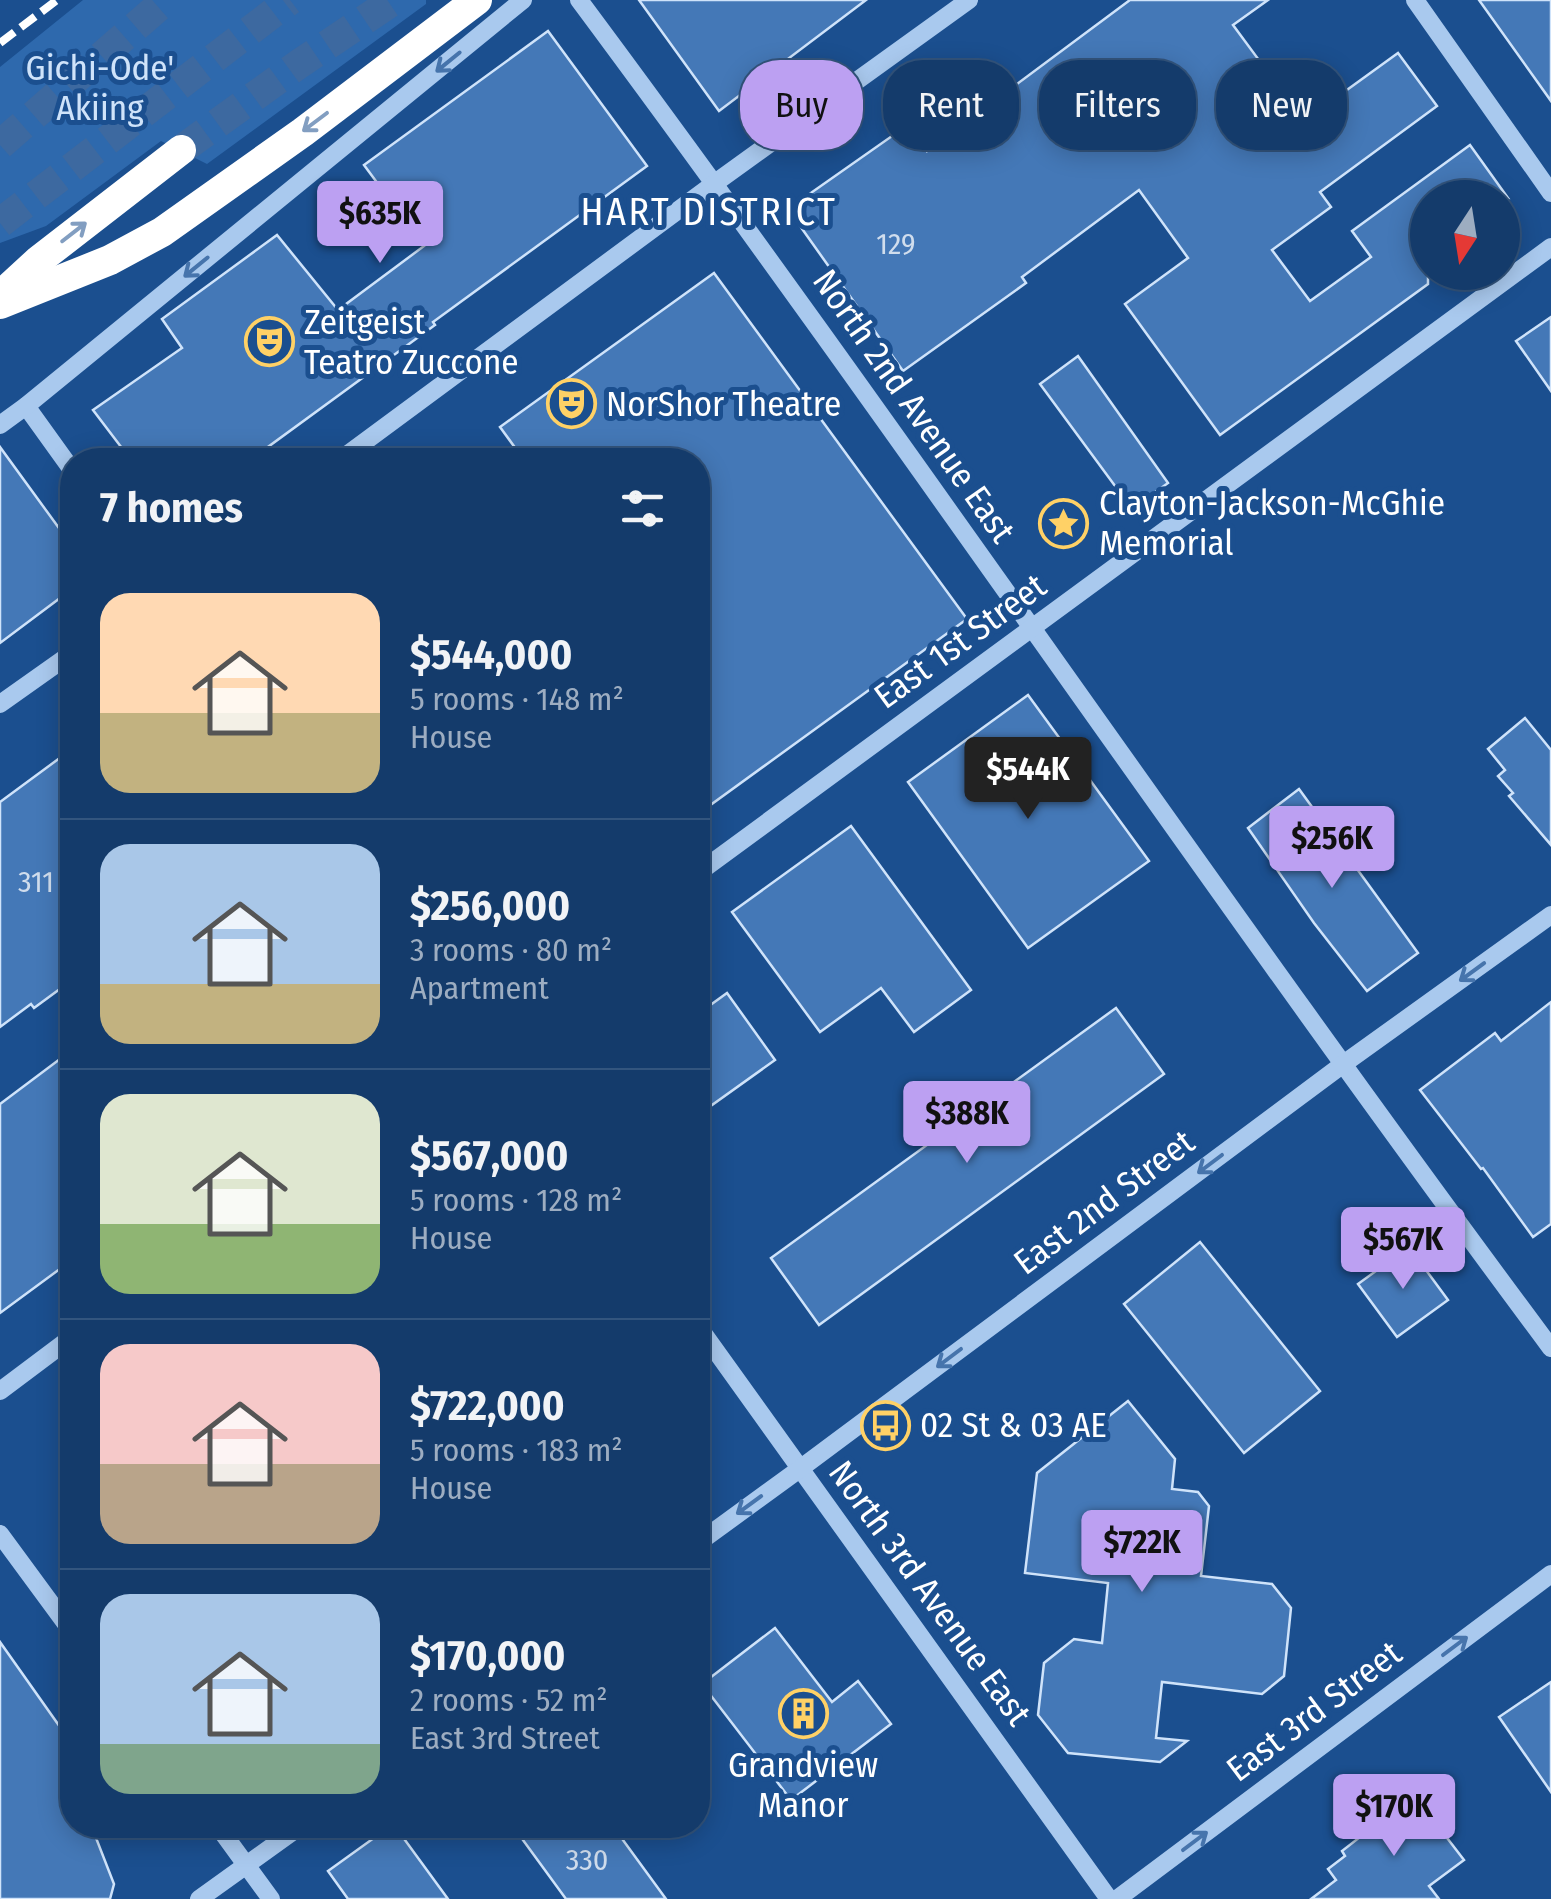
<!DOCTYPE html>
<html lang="en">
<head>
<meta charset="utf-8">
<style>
	body { margin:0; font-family:"Fira Sans Condensed",sans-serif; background:#214673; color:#f1f3f6; height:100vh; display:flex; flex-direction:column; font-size:38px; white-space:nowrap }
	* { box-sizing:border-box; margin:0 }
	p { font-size:32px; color:#9dadc1 }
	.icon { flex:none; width:55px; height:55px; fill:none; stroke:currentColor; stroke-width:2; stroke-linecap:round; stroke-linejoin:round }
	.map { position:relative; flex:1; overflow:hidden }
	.drawer { position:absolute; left:60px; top:448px; width:650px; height:1390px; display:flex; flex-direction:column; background:#143b6b; border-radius:40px; box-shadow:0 5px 25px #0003,0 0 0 2px #33557e }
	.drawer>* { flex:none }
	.guide { position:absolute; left:740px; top:60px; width:660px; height:90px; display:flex; gap:20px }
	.needle { width:65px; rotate:192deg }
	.fabs { position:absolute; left:1410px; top:180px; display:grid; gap:20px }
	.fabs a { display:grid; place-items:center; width:110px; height:110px; border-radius:50%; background:#143b6b; box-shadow:0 5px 25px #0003,0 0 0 2px #33557e; font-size:50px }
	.price { position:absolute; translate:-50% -85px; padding:0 22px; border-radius:10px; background:#bca0f2; color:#111; font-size:32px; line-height:65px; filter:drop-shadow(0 2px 5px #0008) }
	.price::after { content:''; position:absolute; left:50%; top:60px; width:30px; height:22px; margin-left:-15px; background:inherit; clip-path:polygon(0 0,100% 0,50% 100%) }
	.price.selected { background:#222; color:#fff }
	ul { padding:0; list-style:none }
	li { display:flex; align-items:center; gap:30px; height:250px; padding:0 40px }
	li+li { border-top:2px solid #33557e }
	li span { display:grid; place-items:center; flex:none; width:280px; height:200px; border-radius:30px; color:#555 }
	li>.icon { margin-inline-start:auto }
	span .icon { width:120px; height:120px; fill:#fffc; stroke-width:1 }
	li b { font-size:42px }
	h2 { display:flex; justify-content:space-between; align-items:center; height:120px; padding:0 40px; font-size:42px }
	.chip { padding:0 35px; border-radius:40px; background:#143b6b; box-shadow:0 5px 25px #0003,0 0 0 2px #33557e; font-size:35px; line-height:90px }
	.chip.selected { background:#bca0f2; color:#111 }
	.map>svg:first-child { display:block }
	.green { fill:#2e69ad }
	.building { fill:#4478b7; stroke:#cfe3fa; stroke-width:2.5 }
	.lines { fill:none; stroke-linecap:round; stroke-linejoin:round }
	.highway-tunnel { stroke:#3d69a0; stroke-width:30; stroke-dasharray:30 15; stroke-linecap:butt }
	.minor { stroke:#a9c9ee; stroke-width:18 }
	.highway { stroke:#fff; stroke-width:30 }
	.rail { stroke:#fff; stroke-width:8; stroke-dasharray:18 8; stroke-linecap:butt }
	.oneway { stroke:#4674ac }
	.oneway2 { stroke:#829ec1 }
	.labels { text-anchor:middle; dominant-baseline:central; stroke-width:10; stroke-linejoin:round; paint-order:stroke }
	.number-label { font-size:30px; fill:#d0dded }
	.park-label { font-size:35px; fill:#cfe3fa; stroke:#1b4f8f }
	.poi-label { font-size:35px; fill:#fff; stroke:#1b4f8f; text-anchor:start }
	.street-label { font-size:35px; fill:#fff; stroke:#1b4f8f }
	.neighbourhood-label { font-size:38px; letter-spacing:2.5px; fill:#fff; stroke:#1b4f8f }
</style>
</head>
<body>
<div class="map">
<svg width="1551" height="1899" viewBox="0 0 1551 1899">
	<rect width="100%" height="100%" fill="#1b4f8f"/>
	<!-- green -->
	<path class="green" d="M83 0H426V4L207 164 161 141 46 226 0 243V67Z"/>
	<!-- building -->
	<g class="building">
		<path d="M639 0H866L719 111Z"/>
		<path d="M1130 0H1268L1233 25 1304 121 1398 53 1437 106 1320 192 1331 207 1272 250 1310 301 1371 257 1352 231 1470 145 1508 198H1428V284L1220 435 1125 304 1188 258 1139 190 1022 277 1026 283 903 371 788 209 912 122 927 151Z"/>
		<path d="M1479 0H1551V101Z"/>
		<path d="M548 31 647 166 433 322 435 325 250 460H131L93 410 182 348 162 319 277 235 338 310 424 246 364 165Z"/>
		<path d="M714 273 967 619 698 814V460H524L500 427Z"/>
		<path d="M1551 317V391L1516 341Z"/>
		<path d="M1078 356 1168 483 1132 509 1040 384Z"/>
		<path d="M0 447 72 546V589L0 643Z"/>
		<path d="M1028 695 1149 861 1028 948 908 782Z"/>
		<path d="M1525 718 1551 750V845L1509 796 1513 793 1498 776 1505 770 1488 749Z"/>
		<path d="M72 749V980L34 1008 31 1004 0 1027V802Z"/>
		<path d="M1299 789 1418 953 1367 991 1314 923 1248 828Z"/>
		<path d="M851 826 971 990 914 1032 881 988 820 1032 732 912Z"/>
		<path d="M727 993 775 1060 698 1115V1014Z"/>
		<path d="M1551 1002V1224L1533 1237 1483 1168 1481 1169 1420 1090 1495 1033 1501 1041Z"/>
		<path d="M1116 1008 1164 1074 819 1325 771 1258Z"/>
		<path d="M72 1050V1260L0 1313V1104Z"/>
		<path d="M1200 1242 1320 1391 1244 1453 1124 1304Z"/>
		<path d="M1409 1247 1448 1300 1397 1337 1358 1284Z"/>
		<path d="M1128 1401 1175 1459 1172 1489 1198 1492 1209 1506 1201 1576 1272 1584 1291 1608 1284 1676 1262 1694 1162 1682 1156 1738 1187 1741 1160 1762 1068 1753 1038 1715 1044 1663 1074 1639 1102 1643 1108 1583 1025 1573 1037 1473Z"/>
		<path d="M775 1628 832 1702 858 1681 891 1724 791 1800 702 1684Z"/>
		<path d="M0 1642 72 1744V1825H91L114 1884 110 1899H0Z"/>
		<path d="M1551 1682V1792L1499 1717Z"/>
		<path d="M1414 1795 1464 1860 1429 1886 1439 1899H1311L1336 1880 1328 1869 1345 1856 1342 1851Z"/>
		<path d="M392 1825H394L448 1899H348L328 1871Z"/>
		<path d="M512 1825H612L666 1899H566Z"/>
	</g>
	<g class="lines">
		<!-- highway-tunnel -->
		<g class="highway-tunnel">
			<path d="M0 145 166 0"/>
			<path d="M181 150 299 64 394 0"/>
			<path d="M0 223 290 0"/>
		</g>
		<!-- minor -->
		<g class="minor">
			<path d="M579 0C910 445 1220 904 1551 1348"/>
			<path d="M1415 0 1551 193"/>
			<path d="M26 406 72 470"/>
			<path d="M0 425 26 406 523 0"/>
			<path d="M340 460 715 183 969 0"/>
			<path d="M0 704 72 653"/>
			<path d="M698 873 1551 247"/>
			<path d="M698 1326 1109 1899"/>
			<path d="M0 1391 72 1337"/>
			<path d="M0 1534 72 1632"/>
			<path d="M698 1543 801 1468 1342 1065 1551 915"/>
			<path d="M217 1825 271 1899"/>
			<path d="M199 1899 302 1825"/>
			<path d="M1117 1899 1551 1574"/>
		</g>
		<!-- highway -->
		<g class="highway">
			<path d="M0 296 39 260 181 150"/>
			<path d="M0 304 110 260 162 232 303 132 477 0"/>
		</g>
		<!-- rail -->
		<path class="rail" d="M0 43 57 0"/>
	</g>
	<!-- one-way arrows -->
	<defs><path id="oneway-shaft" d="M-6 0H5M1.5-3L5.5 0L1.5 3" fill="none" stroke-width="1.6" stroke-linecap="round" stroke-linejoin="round" transform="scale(2.5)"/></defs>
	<g class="oneway">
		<use href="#oneway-shaft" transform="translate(448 62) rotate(141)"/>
		<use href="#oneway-shaft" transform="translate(196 267) rotate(141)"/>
		<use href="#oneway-shaft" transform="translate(1472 972) rotate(144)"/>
		<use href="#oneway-shaft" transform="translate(1210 1164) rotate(143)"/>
		<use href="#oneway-shaft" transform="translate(949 1358) rotate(143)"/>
		<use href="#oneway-shaft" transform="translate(749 1505) rotate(144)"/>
		<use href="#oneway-shaft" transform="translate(1455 1646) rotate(-37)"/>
		<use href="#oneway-shaft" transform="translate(1195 1841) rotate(-37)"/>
	</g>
	<g class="oneway2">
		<use href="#oneway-shaft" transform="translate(315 122) rotate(143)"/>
		<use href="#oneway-shaft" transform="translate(74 232) rotate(-38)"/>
	</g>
	<!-- icons -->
	<defs>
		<symbol id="theatre-ring" viewBox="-11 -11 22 22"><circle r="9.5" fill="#1b4f8f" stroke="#ffd166" stroke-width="1.5"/><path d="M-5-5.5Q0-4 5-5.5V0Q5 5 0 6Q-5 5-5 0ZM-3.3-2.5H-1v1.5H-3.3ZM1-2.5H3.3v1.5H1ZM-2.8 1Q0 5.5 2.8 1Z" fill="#ffd166"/></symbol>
		<symbol id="sight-ring" viewBox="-11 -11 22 22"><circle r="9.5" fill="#1b4f8f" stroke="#ffd166" stroke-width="1.5"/><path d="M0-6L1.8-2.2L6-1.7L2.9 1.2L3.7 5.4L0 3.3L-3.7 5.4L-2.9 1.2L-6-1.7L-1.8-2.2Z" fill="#ffd166"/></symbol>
		<symbol id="bus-ring" viewBox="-11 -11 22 22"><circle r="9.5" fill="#1b4f8f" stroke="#ffd166" stroke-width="1.5"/><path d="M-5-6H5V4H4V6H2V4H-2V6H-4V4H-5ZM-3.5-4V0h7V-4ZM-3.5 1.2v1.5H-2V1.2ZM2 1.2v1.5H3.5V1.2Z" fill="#ffd166"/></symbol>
		<symbol id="building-ring" viewBox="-11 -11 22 22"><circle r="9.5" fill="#1b4f8f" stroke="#ffd166" stroke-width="1.5"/><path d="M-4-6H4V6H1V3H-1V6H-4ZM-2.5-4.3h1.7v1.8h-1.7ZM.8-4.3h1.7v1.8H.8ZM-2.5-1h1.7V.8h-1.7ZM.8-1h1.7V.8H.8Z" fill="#ffd166"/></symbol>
	</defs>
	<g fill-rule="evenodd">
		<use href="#theatre-ring" x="242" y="314" width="55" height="55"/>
		<use href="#theatre-ring" x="544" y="376" width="55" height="55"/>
		<use href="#sight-ring" x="1036" y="496" width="55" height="55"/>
		<use href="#bus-ring" x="858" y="1398" width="55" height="55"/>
		<use href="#building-ring" x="776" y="1686" width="55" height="55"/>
	</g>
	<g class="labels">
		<!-- number labels -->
		<g class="number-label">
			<text x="896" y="244">129</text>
			<text x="36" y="882">311</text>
			<text x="587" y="1860">330</text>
		</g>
		<!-- park labels -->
		<g class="park-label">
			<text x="100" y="68">Gichi-Ode'<tspan x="100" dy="40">Akiing</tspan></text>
		</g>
		<!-- poi labels -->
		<g class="poi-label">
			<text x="304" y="322">Zeitgeist<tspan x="304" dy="40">Teatro Zuccone</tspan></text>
			<text x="606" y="404">NorShor Theatre</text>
			<text x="1099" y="503">Clayton-Jackson-McGhie<tspan x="1099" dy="40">Memorial</tspan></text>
			<text x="920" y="1425">02 St &amp; 03 AE</text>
			<text x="803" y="1765" text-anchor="middle">Grandview<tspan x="803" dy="40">Manor</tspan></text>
		</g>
		<!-- street labels -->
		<g class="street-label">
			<text transform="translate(914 406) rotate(55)">North 2nd Avenue East</text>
			<text transform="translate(960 641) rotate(-36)">East 1st Street</text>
			<text transform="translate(1104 1202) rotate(-37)">East 2nd Street</text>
			<text transform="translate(930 1593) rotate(54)">North 3rd Avenue East</text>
			<text transform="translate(1314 1711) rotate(-37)">East 3rd Street</text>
		</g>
		<!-- neighbourhood labels -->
		<g class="neighbourhood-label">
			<text x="709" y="212">HART DISTRICT</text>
		</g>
	</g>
</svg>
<div class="fabs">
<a><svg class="needle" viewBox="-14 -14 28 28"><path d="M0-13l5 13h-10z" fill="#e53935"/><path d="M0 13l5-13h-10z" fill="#9dadc1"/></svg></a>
</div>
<b class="price" style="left:380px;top:266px">$635K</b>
<b class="price selected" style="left:1028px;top:822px">$544K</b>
<b class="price" style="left:1332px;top:891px">$256K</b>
<b class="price" style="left:967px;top:1166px">$388K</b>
<b class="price" style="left:1403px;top:1292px">$567K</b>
<b class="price" style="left:1142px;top:1595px">$722K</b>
<b class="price" style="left:1394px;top:1859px">$170K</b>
<div class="guide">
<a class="chip selected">Buy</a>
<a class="chip">Rent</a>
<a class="chip">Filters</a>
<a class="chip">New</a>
</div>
<section class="drawer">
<h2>7 homes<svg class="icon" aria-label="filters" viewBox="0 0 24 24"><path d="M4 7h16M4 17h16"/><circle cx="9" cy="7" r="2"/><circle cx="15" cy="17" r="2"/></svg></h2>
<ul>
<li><span style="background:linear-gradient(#ffd9b3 60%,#c2b280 0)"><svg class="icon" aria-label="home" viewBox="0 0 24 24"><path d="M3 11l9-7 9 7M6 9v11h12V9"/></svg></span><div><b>$544,000</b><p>5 rooms · 148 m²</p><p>House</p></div></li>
<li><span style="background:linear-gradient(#a9c7e8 70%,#c2b280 0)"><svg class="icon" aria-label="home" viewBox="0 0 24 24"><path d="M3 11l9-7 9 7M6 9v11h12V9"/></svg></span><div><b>$256,000</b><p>3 rooms · 80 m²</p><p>Apartment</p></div></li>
<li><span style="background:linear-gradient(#dfe7d0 65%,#8fb573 0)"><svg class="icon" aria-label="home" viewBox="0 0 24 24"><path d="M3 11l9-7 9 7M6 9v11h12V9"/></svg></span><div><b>$567,000</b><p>5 rooms · 128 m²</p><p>House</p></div></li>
<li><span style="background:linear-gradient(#f6c9c9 60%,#b9a48a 0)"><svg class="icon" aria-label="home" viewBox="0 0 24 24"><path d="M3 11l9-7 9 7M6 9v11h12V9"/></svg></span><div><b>$722,000</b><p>5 rooms · 183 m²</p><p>House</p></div></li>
<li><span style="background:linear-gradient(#a9c7e8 75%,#7fa58c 0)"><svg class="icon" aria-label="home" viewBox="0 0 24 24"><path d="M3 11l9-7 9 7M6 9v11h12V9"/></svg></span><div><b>$170,000</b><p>2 rooms · 52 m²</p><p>East 3rd Street</p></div></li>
</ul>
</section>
</div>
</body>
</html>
